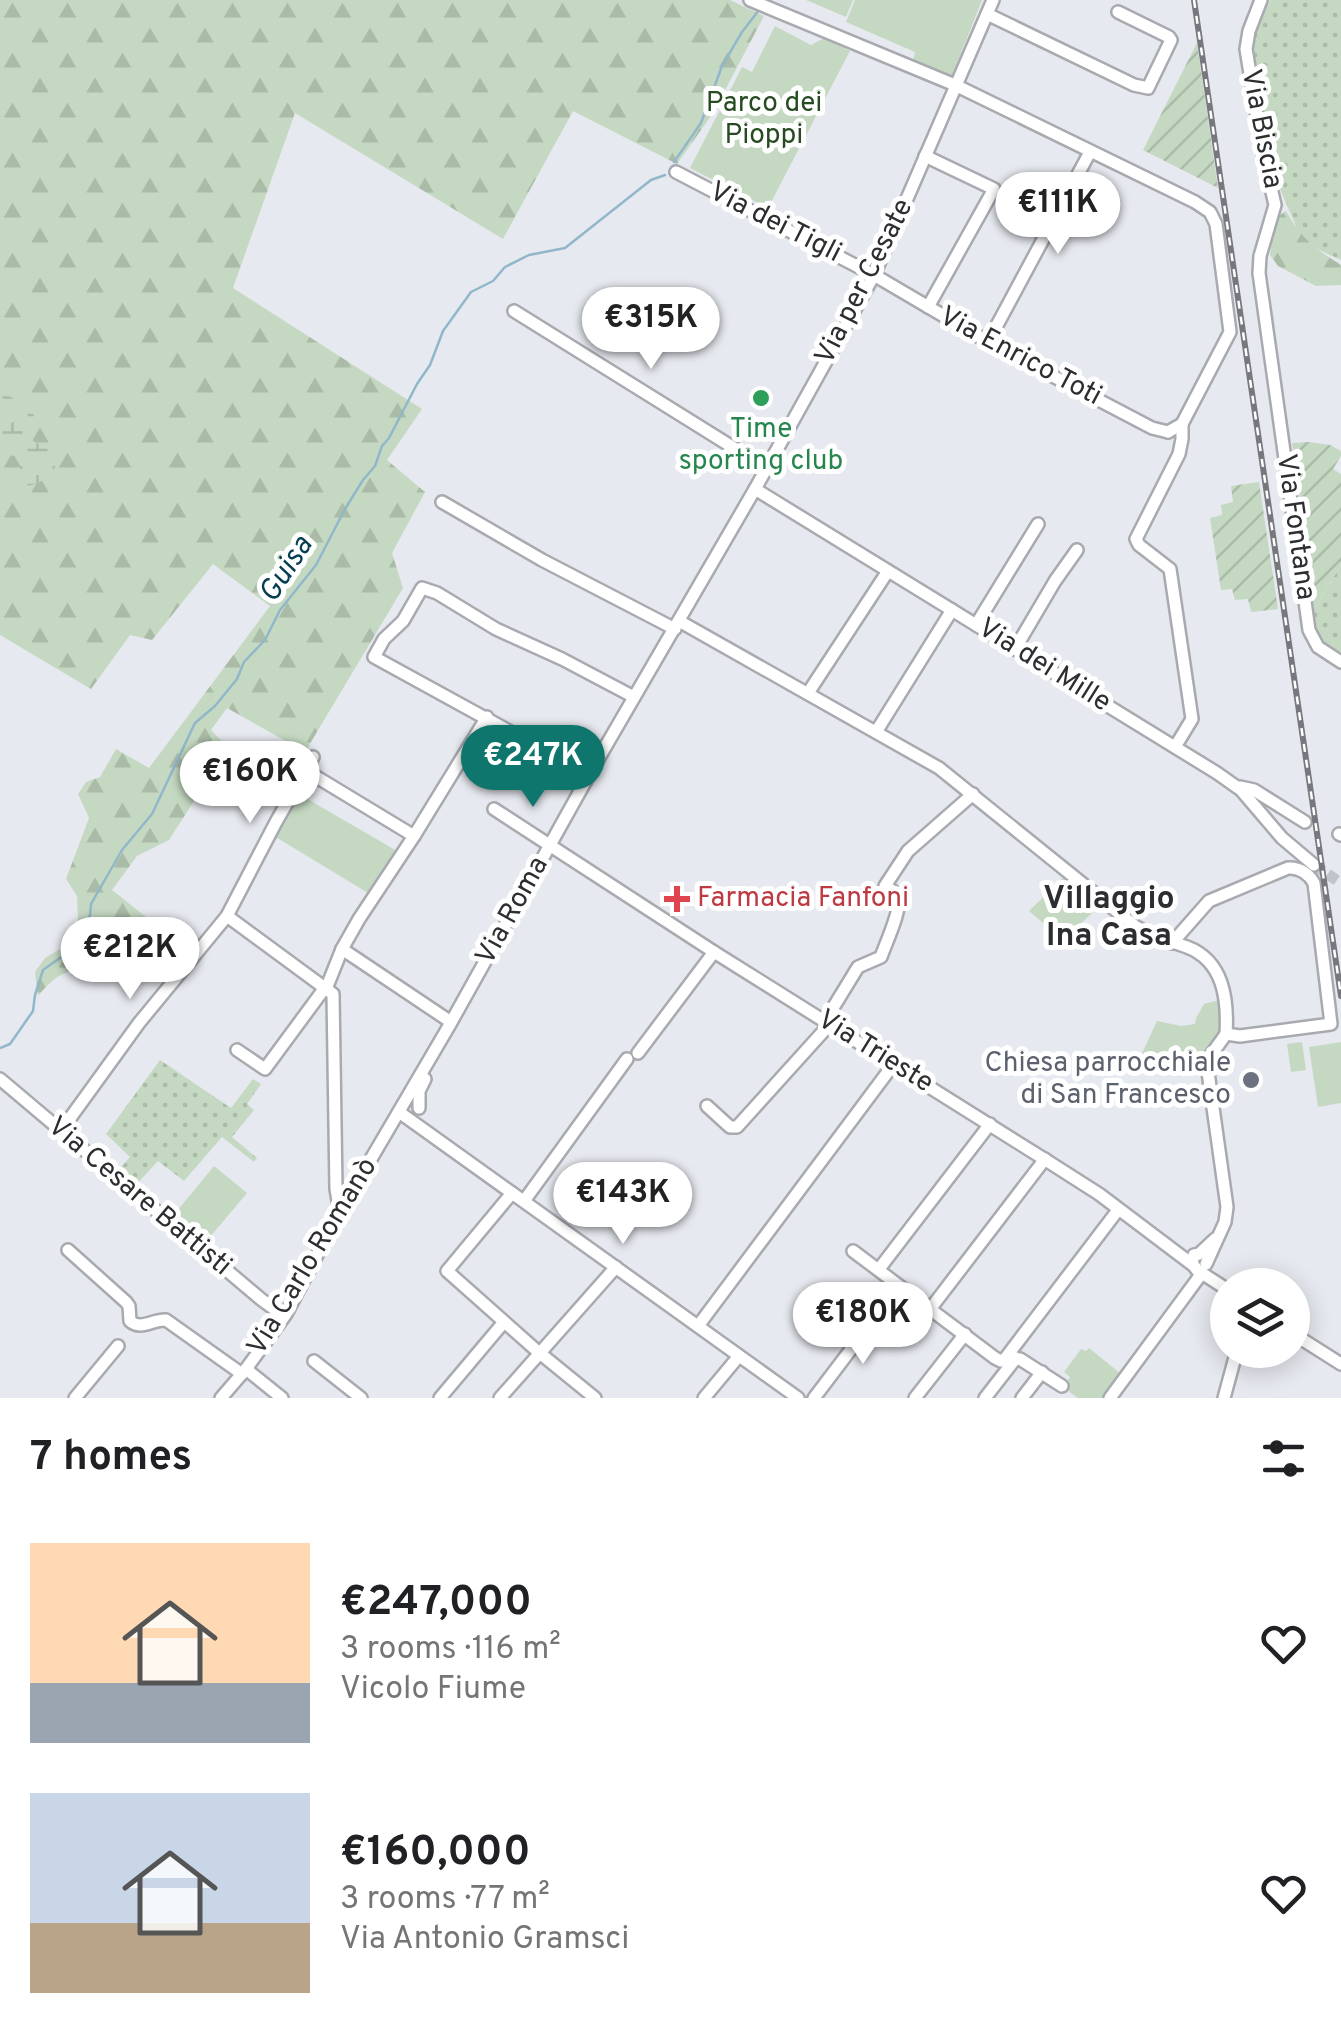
<!DOCTYPE html>
<html lang="en">
<head>
<meta charset="utf-8">
<style>
	body { margin:0; font-family:Overpass,sans-serif; background:#f6f6f6; color:#202124; height:100vh; display:flex; flex-direction:column; font-size:38px; white-space:nowrap }
	* { box-sizing:border-box; margin:0 }
	p { font-size:32px; color:#757577 }
	.icon { flex:none; width:55px; height:55px; fill:none; stroke:currentColor; stroke-width:2; stroke-linecap:round; stroke-linejoin:round }
	.map { position:relative; height:1398px; overflow:hidden }
	.side { display:flex; flex-direction:column; background:#fff; flex:1 }
	.side>* { flex:none }
	.buttons { position:absolute; left:1210px; top:1268px; display:grid; gap:20px }
	.buttons a { display:grid; place-items:center; width:100px; height:100px; border-radius:50%; background:#fff; box-shadow:0 5px 25px #0003; font-size:50px }
	.price { position:absolute; translate:-50% -85px; padding:0 22px; border-radius:35px; background:#fff; color:#222; font-size:32px; line-height:65px; filter:drop-shadow(0 2px 5px #0008) }
	.price::after { content:''; position:absolute; left:50%; top:60px; width:30px; height:22px; margin-left:-15px; background:inherit; clip-path:polygon(0 0,100% 0,50% 100%) }
	.price.current { background:#0f766e; color:#fff }
	ul { padding:0; list-style:none }
	li { display:flex; align-items:center; gap:30px; height:250px; padding:0 30px }
	li span { display:grid; place-items:center; flex:none; width:280px; height:200px; border-radius:0px; color:#555 }
	li>.icon { margin-inline-start:auto }
	span .icon { width:120px; height:120px; fill:#fffc; stroke-width:1 }
	li b { font-size:42px }
	h2 { display:flex; justify-content:space-between; align-items:center; height:120px; padding:0 30px; font-size:42px }
	.map>svg:first-child { display:block }
	.grass { fill:url(#grass-dots) }
	.forest { fill:url(#forest-firs) }
	.wetland { fill:url(#wetland-marsh) }
	.park { fill:#c5d9c2 }
	.garden { fill:url(#garden-furrows) }
	.lines { fill:none; stroke-linecap:round; stroke-linejoin:round }
	.stream { stroke:#91b7ca; stroke-width:2.5 }
	.minor-tunnel { stroke:#c1c4c9; stroke-width:11; stroke-dasharray:11 5.5; stroke-linecap:butt }
	.minor-casing { stroke:#a8aab0; stroke-width:16 }
	.minor { stroke:#fff; stroke-width:11 }
	.rail-casing { stroke:#77787d; stroke-width:6 }
	.rail { stroke:#fff; stroke-width:2.5; stroke-dasharray:8; stroke-linecap:butt }
	.leisure-dot { fill:#2e9e5b; stroke:#fff; stroke-width:4 }
	.health-dot { fill:#e0444e; stroke:#fff; stroke-width:4 }
	.worship-dot { fill:#6b7280; stroke:#fff; stroke-width:4 }
	.labels { text-anchor:middle; dominant-baseline:central; stroke-width:10; stroke-linejoin:round; paint-order:stroke }
	.park-label { font-size:28px; fill:#264b21; stroke:#fff }
	.street-label { font-size:28px; fill:#2d2e31; stroke:#fff }
	.leisure-label { font-size:28px; fill:#27864d; stroke:#fff }
	.health-label { font-size:28px; fill:#be3a42; stroke:#fff; text-anchor:start }
	.worship-label { font-size:28px; fill:#5b616d; stroke:#fff; text-anchor:end }
	.water-label { font-size:30px; font-style:italic; fill:#063d52; stroke:#fff }
	.quarter-label { font-size:32px; font-weight:bold; fill:#2d2e31; stroke:#fff }
</style>
</head>
<body>
<div class="map">
<svg width="1341" height="1398" viewBox="0 0 1341 1398">
	<defs>
		<pattern id="grass-dots" width="8" height="8" patternUnits="userSpaceOnUse" patternTransform="scale(2.5)"><rect width="8" height="8" fill="#c5d9c2"/><path d="M2 2h.1M6 6h.1" fill="none" stroke="#aabba7" stroke-width="1.8" stroke-linecap="round"/></pattern>
		<pattern id="forest-firs" width="22" height="20" patternUnits="userSpaceOnUse" patternTransform="scale(2.5)"><rect width="22" height="20" fill="#c5d9c2"/><path d="M5 1l3.5 6h-7zM16 11l3.5 6h-7z" fill="#aabba7"/></pattern>
		<pattern id="wetland-marsh" width="20" height="14" patternUnits="userSpaceOnUse" patternTransform="scale(2.5)"><rect width="20" height="14" fill="#c5d9c2"/><path d="M1 5h8M5 5V1M11 12h8M15 12V8" fill="none" stroke="#aabba7"/></pattern>
		<pattern id="garden-furrows" width="10" height="10" patternUnits="userSpaceOnUse" patternTransform="scale(2.5)"><rect width="10" height="10" fill="#c5d9c2"/><path d="M-1 1l2-2M0 10L10 0M9 11l2-2" fill="none" stroke="#aabba7"/></pattern>
	</defs>
	<rect width="100%" height="100%" fill="#e6e9ef"/>
	<!-- grass -->
	<g class="grass">
		<path d="M1270 0H1341V260L1315 248 1299 233 1268 161 1251 57V40Z"/>
		<path d="M1341 565V651L1338 656C1321 647 1314 630 1312 612Z"/>
		<path d="M160 1060 231 1108 253 1079 261 1084 247 1104 254 1110 232 1137 257 1158 254 1162 222 1137 184 1181 158 1161 134 1187 117 1172 130 1157 106 1134Z"/>
	</g>
	<!-- forest -->
	<g class="forest">
		<path d="M0 0H730L764 16 713 113 677 164 573 111 503 239 295 113 233 288 422 409 387 460 425 492 392 553 403 588 305 752 227 708 211 730 228 748 169 840 137 856 112 890 146 917 101 970C71 967 57 972 38 996L35 972 45 958 65 946 78 921 77 896 66 879 89 818 78 794 86 782 100 777 116 749 149 768 270 606 213 564 152 640 130 635 91 689 0 635Z"/>
		<path d="M1286 211C1302 239 1314 248 1341 265V285L1316 286 1278 266 1270 255 1274 226 1280 215Z"/>
	</g>
	<!-- wetland -->
	<path class="wetland" d="M0 392C14 398 34 408 38 424L29 436C37 449 50 443 64 447 59 466 46 485 25 486L20 481V461L16 456 0 454Z"/>
	<!-- park -->
	<g class="park">
		<path d="M806 0H853L846 17Z"/>
		<path d="M855 0H982L952 76 913 61 915 52 846 22Z"/>
		<path d="M775 26 811 45 824 38 850 51 768 208 690 168 742 67 752 72Z"/>
		<path d="M297 793 397 851 368 893 274 836Z"/>
		<path d="M1069 872 1105 901 1063 940 1029 911Z"/>
		<path d="M1222 999 1224 1029 1207 1059 1175 1064 1138 1062 1157 1021 1181 1026 1195 1024 1196 1018 1204 1004Z"/>
		<path d="M1302 1042 1306 1070 1291 1072 1287 1044Z"/>
		<path d="M1341 1042V1103L1318 1107 1309 1047Z"/>
		<path d="M214 1166 247 1193 204 1244 172 1217Z"/>
		<path d="M1089 1348 1121 1374 1106 1398H1078L1064 1388 1070 1377 1064 1372 1081 1349 1086 1351Z"/>
	</g>
	<!-- garden -->
	<g class="garden">
		<path d="M1197 43 1218 188 1143 150Z"/>
		<path d="M1309 442 1330 445 1341 451V456L1333 469 1341 474V565L1312 612 1300 526 1309 511 1301 506 1292 443Z"/>
		<path d="M1259 482 1278 609 1251 612 1248 599 1235 600 1232 589 1221 590 1210 518 1222 515 1221 505 1233 502 1231 486Z"/>
	</g>
	<g class="lines">
		<!-- stream -->
		<g class="stream">
			<path d="M674 162 701 123 722 66 742 32 759 10"/>
			<path d="M0 1048 10 1044 33 1011 35 995 43 970 71 950 79 938 90 915 91 904 122 850 152 814 195 723 215 706 237 679 244 662 265 640 280 610 316 565 345 509 363 480 375 466 382 446 389 438 417 384 430 365 443 331 471 292 493 281 505 267 529 255 565 248 651 180 665 175"/>
		</g>
		<!-- minor-tunnel -->
		<path class="minor-tunnel" d="M1314 865 1341 883"/>
		<defs>
			<g id="minor">
				<path d="M750 0 955 85 1195 202 1210 212 1216 224 1230 332 1182 424 1168 432"/>
				<path d="M1261 0 1249 31 1246 49 1263 153 1275 205 1260 256 1259 273 1309 630 1318 647 1341 662"/>
				<path d="M987 14 1134 85 1148 88 1171 40 1169 37 1118 12"/>
				<path d="M925 156 994 189 928 307"/>
				<path d="M676 172 874 275 988 342 1152 428 1168 432"/>
				<path d="M514 311 766 468"/>
				<path d="M988 342 1090 152"/>
				<path d="M755 489 1217 773 1241 790 1282 838 1314 865"/>
				<path d="M442 502 542 560 675 629"/>
				<path d="M679 621 939 768 1135 926C1152 937 1168 940 1187 947 1224 961 1228 1000 1226 1034"/>
				<path d="M976 625 1038 524"/>
				<path d="M1015 649 1055 581 1077 550"/>
				<path d="M808 693 888 571"/>
				<path d="M876 732 952 610"/>
				<path d="M1175 747 1192 719 1170 569 1139 545 1136 539 1179 454 1182 439V424"/>
				<path d="M305 770 414 836"/>
				<path d="M589 775 374 657 384 639 403 621 422 588 437 593 496 629 562 659 634 697"/>
				<path d="M1240 787 1254 790 1305 822"/>
				<path d="M494 809 714 952 1052 1164 1099 1194 1193 1265"/>
				<path d="M1339 834 1341 835"/>
				<path d="M227 916 333 994 336 1189 340 1212"/>
				<path d="M1172 943 1209 901 1288 868C1299 867 1309 874 1314 883L1331 1024 1240 1036 1226 1034"/>
				<path d="M342 949 451 1022"/>
				<path d="M326 989 342 949 359 919 414 836 487 717"/>
				<path d="M825 1021 858 967 881 957C885 945 902 909 898 898 896 892 890 889 885 886L908 851 973 794"/>
				<path d="M237 1050 265 1069 324 989"/>
				<path d="M638 1053 714 952"/>
				<path d="M0 1079 262 1300 280 1313 288 1310"/>
				<path d="M707 1106 730 1127H737L830 1024"/>
				<path d="M419 1108V1091L425 1079"/>
				<path d="M399 1112 798 1398"/>
				<path d="M58 1127H62L68 1121 139 1023 227 916 276 822 313 757"/>
				<path d="M512 1193 447 1271 536 1350 595 1398"/>
				<path d="M524 1201 627 1059"/>
				<path d="M1215 1239 1199 1254 1194 1255 1192 1263 1197 1270 1228 1290"/>
				<path d="M68 1250 126 1302 129 1306 130 1321C141 1331 153 1319 166 1320L242 1374"/>
				<path d="M853 1251 995 1358 1001 1361 1020 1359 1062 1386"/>
				<path d="M1206 1264 1225 1222 1227 1207 1207 1065 1211 1055 1226 1034"/>
				<path d="M879 1269 990 1124"/>
				<path d="M931 1308 1045 1159"/>
				<path d="M698 1326 893 1065"/>
				<path d="M1292 1333 1341 1364"/>
				<path d="M1004 1360 1118 1210"/>
				<path d="M314 1361 361 1398"/>
				<path d="M246 1369 282 1398"/>
				<path d="M75 1398 118 1346"/>
				<path d="M221 1398 246 1369 286 1314 337 1217 449 1026 589 775 755 489 874 275 993 0"/>
				<path d="M440 1398 504 1322"/>
				<path d="M500 1398 616 1267"/>
				<path d="M704 1398 739 1356"/>
				<path d="M814 1398 880 1311"/>
				<path d="M915 1398 965 1334"/>
				<path d="M985 1398 1016 1358"/>
				<path d="M1022 1398 1042 1372"/>
				<path d="M1110 1398 1202 1273"/>
				<path d="M1224 1398 1237 1350"/>
			</g>
		</defs>
		<!-- minor casing -->
		<use href="#minor" class="minor-casing"/>
		<!-- minor -->
		<use href="#minor" class="minor"/>
		<defs>
			<path id="rail" d="M1194 0 1341 996"/>
		</defs>
		<!-- rail casing -->
		<use href="#rail" class="rail-casing"/>
		<!-- rail -->
		<use href="#rail" class="rail"/>
	</g>
	<!-- markers -->
	<circle class="leisure-dot" cx="761" cy="398" r="10"/>
	<path class="health-dot" d="M672 884h10v10h10v10h-10v10h-10v-10h-10v-10h10z"/>
	<circle class="worship-dot" cx="1251" cy="1080" r="10"/>
	<g class="labels">
		<!-- park labels -->
		<g class="park-label">
			<text x="764" y="104">Parco dei<tspan x="764" dy="32">Pioppi</tspan></text>
		</g>
		<!-- street labels -->
		<g class="street-label">
			<text transform="translate(1261 129) rotate(79)">Via Biscia</text>
			<text transform="translate(775 223) rotate(27)">Via dei Tigli</text>
			<text transform="translate(865 282) rotate(-63)">Via per Cesate</text>
			<text transform="translate(1020 357) rotate(28)">Via Enrico Toti</text>
			<text transform="translate(1295 527) rotate(82)">Via Fontana</text>
			<text transform="translate(1044 666) rotate(32)">Via dei Mille</text>
			<text transform="translate(513 911) rotate(-61)">Via Roma</text>
			<text transform="translate(875 1052) rotate(32)">Via Trieste</text>
			<text transform="translate(139 1197) rotate(40)">Via Cesare Battisti</text>
			<text transform="translate(313 1257) rotate(-59)">Via Carlo Romanò</text>
		</g>
		<!-- leisure labels -->
		<g class="leisure-label">
			<text x="761" y="430">Time<tspan x="761" dy="32">sporting club</tspan></text>
		</g>
		<!-- health labels -->
		<g class="health-label">
			<text x="697" y="899">Farmacia Fanfoni</text>
		</g>
		<!-- worship labels -->
		<g class="worship-label">
			<text x="1231" y="1064">Chiesa parrocchiale<tspan x="1231" dy="32">di San Francesco</tspan></text>
		</g>
		<!-- water labels -->
		<g class="water-label">
			<text transform="translate(287 570) rotate(-57)">Guisa</text>
		</g>
		<!-- quarter labels -->
		<g class="quarter-label">
			<text x="1109" y="900">Villaggio<tspan x="1109" dy="37">Ina Casa</tspan></text>
		</g>
	</g>
</svg>
<div class="buttons">
<a><svg class="icon" aria-label="layers" viewBox="0 0 24 24"><path d="M12 4l9 5-9 5-9-5zM3 14l9 5 9-5"/></svg></a>
</div>
<b class="price" style="left:1058px;top:257px">€111K</b>
<b class="price" style="left:651px;top:372px">€315K</b>
<b class="price current" style="left:533px;top:810px">€247K</b>
<b class="price" style="left:250px;top:826px">€160K</b>
<b class="price" style="left:130px;top:1002px">€212K</b>
<b class="price" style="left:623px;top:1247px">€143K</b>
<b class="price" style="left:863px;top:1367px">€180K</b>
</div>
<section class="side">
<h2>7 homes<svg class="icon" aria-label="filters" viewBox="0 0 24 24"><path d="M4 7h16M4 17h16"/><circle cx="9" cy="7" r="2"/><circle cx="15" cy="17" r="2"/></svg></h2>
<ul>
<li><span style="background:linear-gradient(#ffd9b3 70%,#9aa5b1 0)"><svg class="icon" aria-label="home" viewBox="0 0 24 24"><path d="M3 11l9-7 9 7M6 9v11h12V9"/></svg></span><div><b>€247,000</b><p>3 rooms · 116 m²</p><p>Vicolo Fiume</p></div><svg class="icon" aria-label="heart" viewBox="0 0 24 24"><path d="M12 20l-8-8c-3-5 5-10 8-4 3-6 11-1 8 4z"/></svg></li>
<li><span style="background:linear-gradient(#c9d6e8 65%,#b9a48a 0)"><svg class="icon" aria-label="home" viewBox="0 0 24 24"><path d="M3 11l9-7 9 7M6 9v11h12V9"/></svg></span><div><b>€160,000</b><p>3 rooms · 77 m²</p><p>Via Antonio Gramsci</p></div><svg class="icon" aria-label="heart" viewBox="0 0 24 24"><path d="M12 20l-8-8c-3-5 5-10 8-4 3-6 11-1 8 4z"/></svg></li>
</ul>
</section>
</body>
</html>
